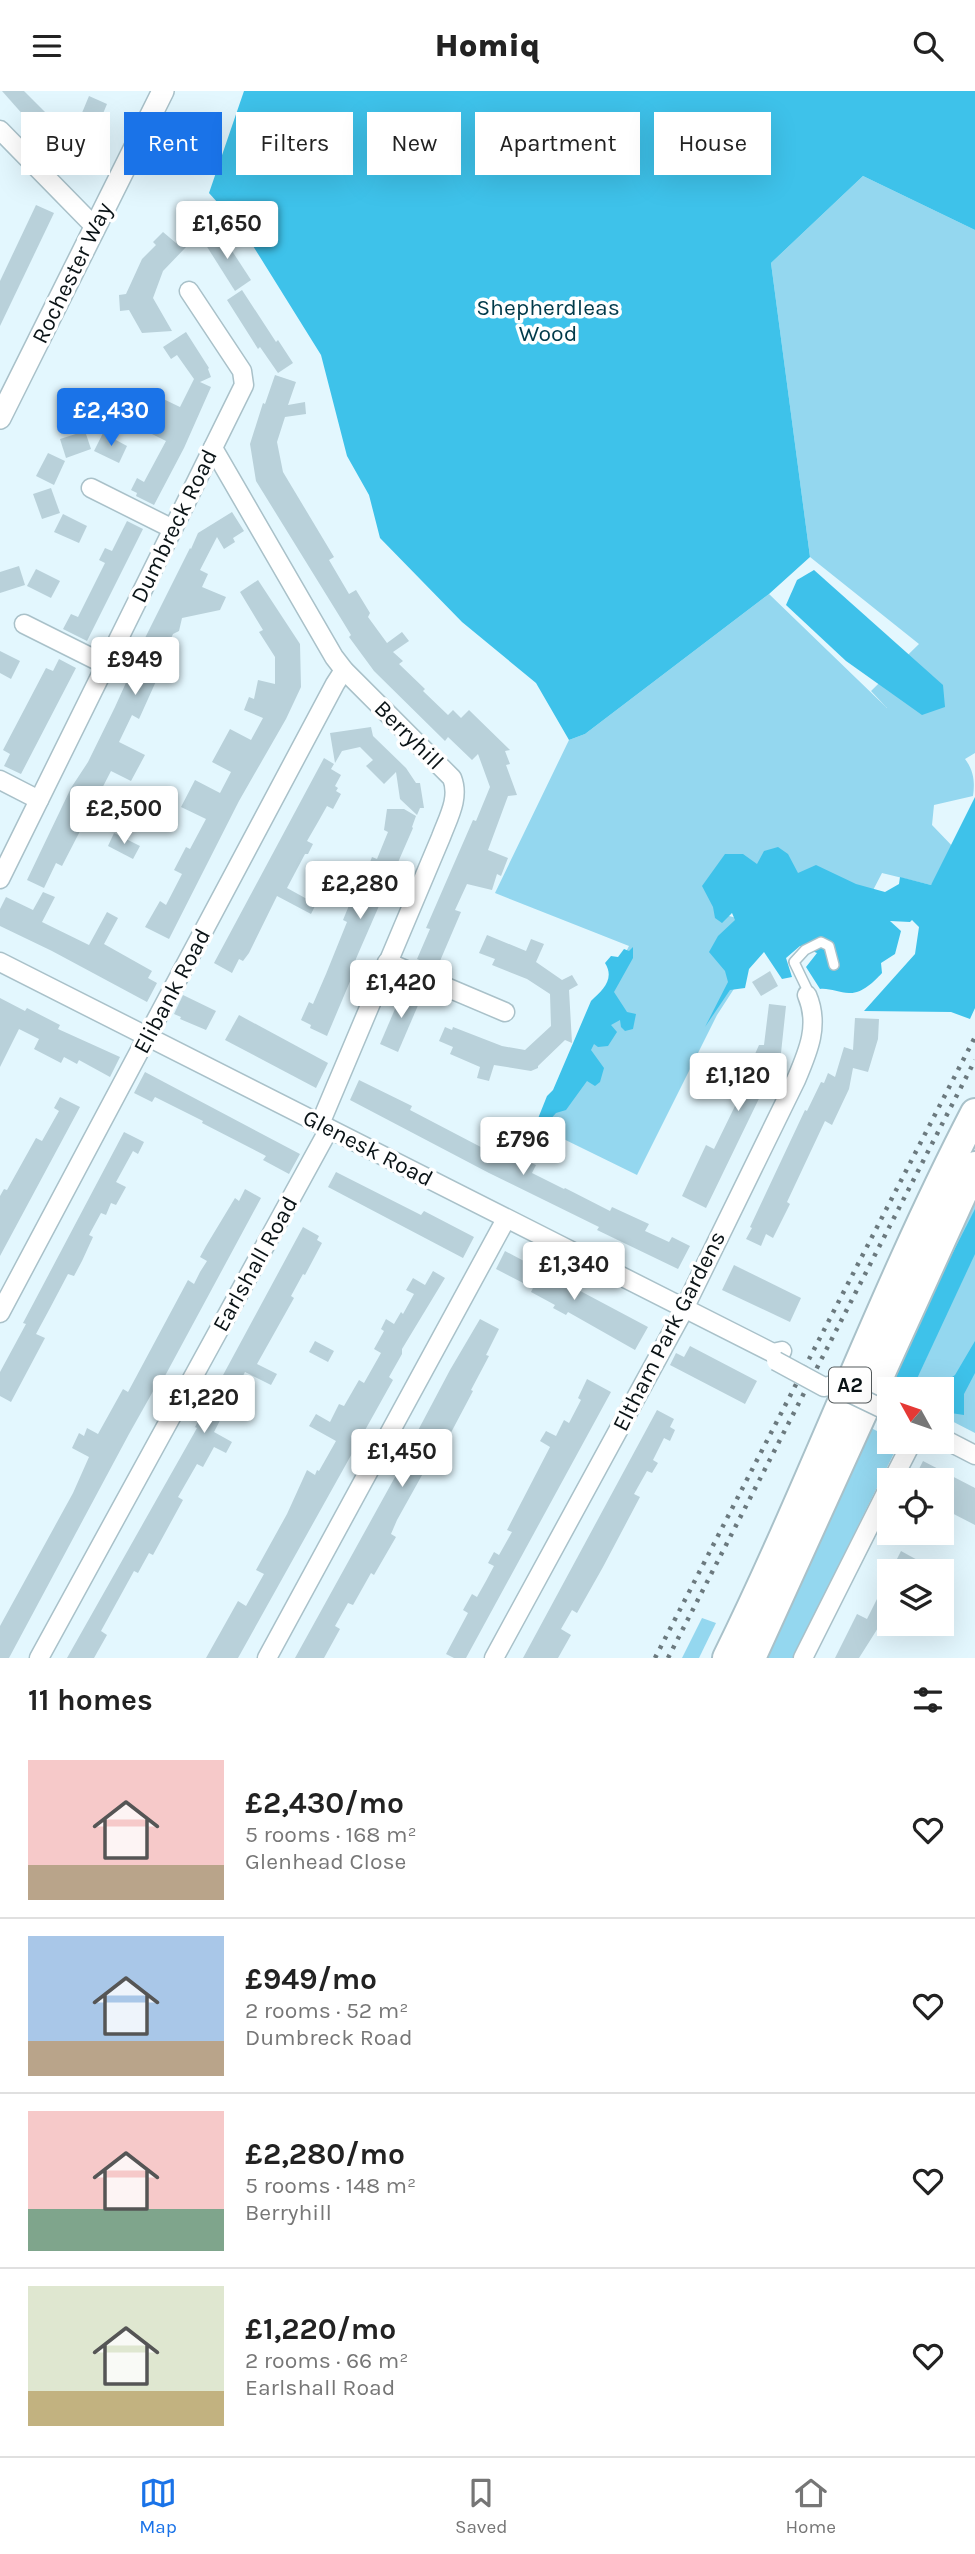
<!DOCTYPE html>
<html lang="en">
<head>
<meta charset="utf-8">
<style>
	body { margin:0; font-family:Karla,sans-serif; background:#f2f2f2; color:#222; height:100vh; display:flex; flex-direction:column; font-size:26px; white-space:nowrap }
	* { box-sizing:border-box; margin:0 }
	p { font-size:23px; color:#767676 }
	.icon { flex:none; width:38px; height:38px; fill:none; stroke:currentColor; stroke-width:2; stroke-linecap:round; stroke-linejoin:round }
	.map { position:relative; height:1567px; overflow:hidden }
	.sheet { display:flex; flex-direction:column; background:#fff; flex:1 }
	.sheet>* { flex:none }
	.banner { position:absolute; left:21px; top:21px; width:934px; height:63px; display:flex; gap:14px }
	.needle { width:46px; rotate:310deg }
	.tools { position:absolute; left:877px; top:1286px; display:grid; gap:14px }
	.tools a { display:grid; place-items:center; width:77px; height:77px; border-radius:0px; background:#fff; box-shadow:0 7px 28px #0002; font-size:35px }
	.price { position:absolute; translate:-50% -60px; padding:0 16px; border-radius:7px; background:#fff; color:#222; font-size:23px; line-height:46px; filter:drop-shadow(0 2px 4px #0008) }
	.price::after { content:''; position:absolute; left:50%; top:42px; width:21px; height:16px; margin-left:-10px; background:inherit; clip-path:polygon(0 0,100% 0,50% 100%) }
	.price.selected { background:#1a73e8; color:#fff }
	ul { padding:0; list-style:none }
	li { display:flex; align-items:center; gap:21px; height:175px; padding:0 28px }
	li+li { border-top:2px solid #e0e0e0 }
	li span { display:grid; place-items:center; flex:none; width:196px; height:140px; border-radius:0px; color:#555 }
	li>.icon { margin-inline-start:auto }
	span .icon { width:84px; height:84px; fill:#fffc; stroke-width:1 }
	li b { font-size:30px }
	h2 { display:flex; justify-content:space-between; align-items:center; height:84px; padding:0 28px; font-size:30px }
	.pill { padding:0 24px; border-radius:0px; background:#fff; box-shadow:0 7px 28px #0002; font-size:24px; line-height:63px }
	.pill.selected { background:#1a73e8; color:#fff }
	header { display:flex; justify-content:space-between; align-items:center; height:91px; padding:0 28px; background:#fff; font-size:32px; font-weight:800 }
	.menu { display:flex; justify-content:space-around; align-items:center; height:98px; border-top:2px solid #e0e0e0; background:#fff; font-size:19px; color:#767676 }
	.menu a { display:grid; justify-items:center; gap:4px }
	.menu .selected { color:#1a73e8 }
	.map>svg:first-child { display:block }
	.green { fill:#94d7ef }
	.forest { fill:#3ec2ea }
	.water { fill:#3ec1ea }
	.building { fill:#b9d1da }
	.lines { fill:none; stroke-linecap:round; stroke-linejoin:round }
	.service-casing { stroke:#a9c1c9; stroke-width:12 }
	.minor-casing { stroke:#a9c1c9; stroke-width:21 }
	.tertiary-casing { stroke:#a9c1c9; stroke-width:24 }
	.trunk-casing { stroke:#a9c1c9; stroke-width:32 }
	.service { stroke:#fff; stroke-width:9 }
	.minor { stroke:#fff; stroke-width:18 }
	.tertiary { stroke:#fff; stroke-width:21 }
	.trunk { stroke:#fff; stroke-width:28 }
	.rail { stroke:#6b797e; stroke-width:4.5; stroke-dasharray:3.5 7; stroke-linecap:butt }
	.minor-bridge-casing { stroke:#a9c1c9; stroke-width:21; stroke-linecap:butt }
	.minor-bridge { stroke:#fff; stroke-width:18 }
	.labels { text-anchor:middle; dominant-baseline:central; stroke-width:7; stroke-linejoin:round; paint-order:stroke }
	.shield { fill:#fff; stroke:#545a5c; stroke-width:2 }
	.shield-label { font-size:21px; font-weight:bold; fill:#0a1316 }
	.street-label { font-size:23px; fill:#0a1316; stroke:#fff }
	.park-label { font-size:23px; fill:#003a4a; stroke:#fff }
</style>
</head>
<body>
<header><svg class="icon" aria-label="menu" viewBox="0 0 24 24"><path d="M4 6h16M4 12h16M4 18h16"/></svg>Homiq<svg class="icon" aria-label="search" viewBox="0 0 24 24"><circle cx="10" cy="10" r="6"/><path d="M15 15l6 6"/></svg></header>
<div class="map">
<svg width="975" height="1567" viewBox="0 0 975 1567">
	<rect width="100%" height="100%" fill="#e3f7fe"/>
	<!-- green -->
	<g class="green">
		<path d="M863 85 975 139V662L965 668C974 680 975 691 973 705L934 714 932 734 957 760 931 794 882 782 869 807 718 822 744 829 741 887 717 924 637 1084 537 1035 629 855 495 802 569 649 585 643 769 503 887 617 871 600 919 553 810 466 771 172Z"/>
		<path d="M975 1106V1342L942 1325V1298H891L883 1294Z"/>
		<path d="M871 1337 889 1346V1351L899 1352 793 1567H759Z"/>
		<path d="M702 1527 716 1532 699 1567H682Z"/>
	</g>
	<!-- forest -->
	<g class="forest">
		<path d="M244 0H975V139L863 85 771 172 810 466 769 503 585 643 569 649 536 592 462 531 380 447 369 404 347 365 321 264 245 142 209 102Z"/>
		<path d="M975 706V917L970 928 951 921 864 920 915 863 919 836 912 829 910 831 890 830 901 840 895 863 881 872 882 882C874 891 861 903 849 902 839 902 830 897 820 898L806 876 817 862 800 855 786 867 792 886 782 888 764 861 749 878 745 897 730 899 705 936 728 891 725 880 709 861 718 845 735 829 732 822 722 832 715 827 713 816 702 795 725 763H743L757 773 764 760 778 756 788 763 798 782 816 774 856 793 885 801 899 793 900 786 931 794Z"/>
		<path d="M633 856V867L614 901 627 921 636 923 633 938 625 940 621 936 620 929 611 934 617 941 608 955 598 956 594 953 591 959 604 977 600 991 595 995 587 990 566 1019 556 1022 548 1031 541 1033 537 1030 547 1005 553 999 591 910C603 899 615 888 605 872L611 865 618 866 624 858 629 860Z"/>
		<path d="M975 1118V1163L914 1294 891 1283Z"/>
		<path d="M975 1250V1282L964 1303V1324L944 1321 942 1298 937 1297 955 1284Z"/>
	</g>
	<!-- water -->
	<path class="water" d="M814 479 943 594 945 616 922 624 846 570 786 514 797 489Z"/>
	<!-- building -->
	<g class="building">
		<path d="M2 0H24L46 22 33 35Z"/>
		<path d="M89 5 107 13 80 78 62 70Z"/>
		<path d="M36 114 54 122 0 235V190Z"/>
		<path d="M181 119 192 120 186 156 163 180 153 207 172 240 142 242 129 219 120 220 119 204 126 203 142 168 156 154 153 151 163 141 176 152Z"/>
		<path d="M219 140 251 189 235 200 204 151Z"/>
		<path d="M242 199 276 251 278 249 293 272 278 282 260 256 258 258 227 209Z"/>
		<path d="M186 241 209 277 208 278 211 286 200 291 211 296 184 357 154 414 136 405 137 402 131 399 137 387 144 391 166 350 146 340 156 319 151 317 157 305 180 316 194 288 177 264 171 268 163 256Z"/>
		<path d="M275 284 296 291 288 314 305 311 306 323 285 326 277 351 283 381 334 466 329 469 349 503 356 499 370 522 368 526 387 552 402 541 409 550 393 561 403 570 399 573 425 598 423 600 448 624 453 619 461 627 469 619 510 659 505 660 510 673 506 674 517 704 508 705 488 759 508 767 501 785 497 783 492 799 467 793 455 819 461 821 437 877 417 868 430 838 426 837 473 729 476 730 490 696 478 663 472 669 448 646 445 650 374 580 349 546 351 544 340 526 256 390 250 353 263 312 265 313Z"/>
		<path d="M85 340 91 358 66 367 60 348Z"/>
		<path d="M103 342 127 355 119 372 94 360Z"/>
		<path d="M48 362 65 370 54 394 36 385Z"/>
		<path d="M51 397 60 422 42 428 33 403Z"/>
		<path d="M232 421 244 440 233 447 235 451 224 458 217 446 200 479 208 483 202 496 226 506 220 519 182 527 179 540 173 543 160 571 162 572 155 587 157 588 139 628 132 624 119 651 145 664 131 690 111 680 62 775 56 772 44 797 27 789 71 697 88 671 115 616 134 574 132 573 190 457 191 458 198 442Z"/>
		<path d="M63 423 87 435 79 452 54 441Z"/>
		<path d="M127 430 143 438 87 550 63 538 71 523 78 526 105 472 99 469 105 457 112 460Z"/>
		<path d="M19 475 25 494 0 502V481Z"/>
		<path d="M36 478 60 490 51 507 27 495Z"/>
		<path d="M258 489 300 553 301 596 286 628 239 710 169 848 145 836 160 810 166 814 182 783 174 779 186 756 190 758 206 728 181 716 195 689 220 702 231 681 212 671 230 638 251 649 263 627 244 619 249 606 254 608 258 589 275 593V566L259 541 263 539 240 501Z"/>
		<path d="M0 560 20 570 11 588 0 582Z"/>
		<path d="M59 568 76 577 21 683 4 675 10 663 3 659 46 577 53 580Z"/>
		<path d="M371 636 373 645 406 677 416 692H420L424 717H420L417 724 400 708 396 681 384 693 366 675 373 669 360 656 342 660 335 672 330 642Z"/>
		<path d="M324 667 334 673 331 678 341 684 335 695 338 697 336 700 341 703 333 718 327 715 318 731 307 750 313 753 308 763H305L287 797 316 813 311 823 277 805 249 862 243 870 239 868 232 882 214 872Z"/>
		<path d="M387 718H404L416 725 412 736 413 737 358 863 351 880 354 881 327 945 310 937 311 934 301 929 309 911 313 913 326 883 347 831 343 829 364 778 367 779 372 766 377 768 388 741 384 739Z"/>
		<path d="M114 742 140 755 133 768 108 755Z"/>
		<path d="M43 801 55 806 42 831 89 854 107 821 118 827 104 853 152 880 148 887 157 892 147 911 52 860 0 835V818L6 806 33 819Z"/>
		<path d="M487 844 526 860 531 848 544 853 536 871 562 889 572 884 578 894 569 899 572 952 565 949 538 975V977L531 980 494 974 489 990 477 987 480 976 450 963 453 956 439 950 445 936 452 939 453 936 502 955 525 959 551 935 550 903 527 888 492 874 495 868 479 862Z"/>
		<path d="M770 880 778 895 761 905 752 891Z"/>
		<path d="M404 897 422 905 398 961 380 953Z"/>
		<path d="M183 904 216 920 206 939 180 928 181 926 174 923Z"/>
		<path d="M0 907 25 920 27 917 60 934 58 938 120 966 110 986 79 969 77 973 64 966 61 972 34 958 39 948 19 938 0 976Z"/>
		<path d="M769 913 786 915 781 962 706 1117 682 1105 706 1054 714 1058 755 974 751 972 759 954H764Z"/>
		<path d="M239 924 328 972 316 997 225 949Z"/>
		<path d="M855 927 879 928 878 948 868 981 853 977 849 998 832 1034 825 1030 787 1111 790 1113 773 1147 766 1143 761 1155 746 1148 752 1137 750 1136 805 1019 807 1020 821 991 824 992 828 982 835 986 844 956 853 959Z"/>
		<path d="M145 981 300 1063 289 1083 263 1069 266 1065 202 1032 203 1030 155 1006 152 1011 134 1002Z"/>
		<path d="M359 989 412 1015 410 1019 498 1065 501 1059 536 1074 532 1082 564 1098 565 1097 610 1120 612 1116 649 1133 645 1140 669 1151 672 1146 690 1155 678 1178 597 1139 599 1136 489 1082 350 1009Z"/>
		<path d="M60 1006 80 1016 0 1165V1105L4 1098 7 1099 36 1047 42 1050 59 1020 54 1017Z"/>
		<path d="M124 1041 144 1051 138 1063 133 1060 116 1091 126 1096 116 1114 111 1112 106 1124 101 1122 89 1144 93 1146 82 1170 74 1185 68 1183 49 1219 36 1243 45 1247 11 1311 0 1305V1281L26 1233 23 1232Z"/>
		<path d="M336 1081 421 1124 424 1120 474 1146 463 1167 328 1096Z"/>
		<path d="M245 1098 261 1107 159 1296 156 1295 129 1343 9 1567H0V1535L73 1402 89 1366 72 1357 79 1342 84 1345 87 1337 98 1343 123 1298 128 1301 188 1189 194 1193 200 1181 207 1170 200 1166 206 1155 235 1107 239 1110Z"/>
		<path d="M303 1136 319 1145 317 1149 322 1152 305 1184 303 1183 291 1205 294 1207 257 1273 277 1283 271 1294 245 1281 214 1341 232 1351 226 1362 214 1356 203 1376 197 1373 178 1406 183 1409 153 1464 149 1462 138 1482 134 1480 101 1540 107 1544 94 1567H67L197 1337 195 1336Z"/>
		<path d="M505 1160 648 1236 635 1259 568 1221 566 1224 553 1217 555 1214 531 1201 533 1197 496 1178Z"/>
		<path d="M734 1174 801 1207 790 1231 722 1199Z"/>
		<path d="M433 1180 445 1187 402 1258V1263L389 1286 393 1289 238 1567H206L238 1510 246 1515 264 1483 256 1479 287 1423 307 1379 315 1384 317 1379 319 1380 336 1350 309 1335 316 1323 330 1331 339 1313 344 1315 359 1289 364 1292 381 1262 374 1258 384 1240 381 1238 386 1228 394 1233 401 1221 403 1223 414 1203 406 1199 413 1187 425 1194Z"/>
		<path d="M480 1228 499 1238 486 1264 489 1265 471 1299 473 1300 446 1351 442 1349 436 1359 397 1429 391 1443 396 1446 374 1484 371 1482 353 1514 348 1512 335 1535 340 1538 324 1567H295L416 1348 414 1347 450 1279Z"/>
		<path d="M315 1250 334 1260 328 1271 309 1261Z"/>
		<path d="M690 1255 757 1290 745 1313 670 1274 676 1262 684 1266Z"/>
		<path d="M587 1288 611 1301 466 1567H454L446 1563 468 1522 463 1519 472 1503 477 1506 486 1490 494 1475 488 1472 494 1461 499 1464 512 1441 507 1439 550 1356 540 1350 546 1340 556 1345 564 1329 569 1332 581 1309 578 1307Z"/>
		<path d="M657 1319 674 1328 670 1336 675 1339 670 1350 664 1347 653 1369 658 1372 652 1382 647 1380 634 1403 640 1406 603 1476 577 1522 572 1519 561 1538 571 1544 558 1567H523Z"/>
		<path d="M923 1370 975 1397V1434L942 1417V1390H913Z"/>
		<path d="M901 1460 921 1471 915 1480H891Z"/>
		<path d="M889 1484V1532L883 1529 859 1567H835L857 1523 867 1528Z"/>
	</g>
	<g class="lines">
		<defs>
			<path id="service" d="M807 904V898L794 871 805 859 821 851 829 855 834 874"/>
			<g id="minor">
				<path d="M0 39 95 136"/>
				<path d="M213 357 334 566 344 579 452 687C460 707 448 727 441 746L320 1033"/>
				<path d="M91 397 173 438"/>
				<path d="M24 533 106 574"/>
				<path d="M0 689 39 709"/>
				<path d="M0 788 244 294 242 280 189 200"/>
				<path d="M0 871 773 1262 782 1260"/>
				<path d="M387 871 505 921"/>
				<path d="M0 1222 335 593 344 579"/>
				<path d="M942 1347 975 1364"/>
				<path d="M892 1390 912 1351"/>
				<path d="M39 1567 329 1038"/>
				<path d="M267 1567 506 1128"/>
				<path d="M494 1567 680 1226 796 989C808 961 820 934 807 904"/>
				<path d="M803 1567 889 1396"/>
			</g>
			<path id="tertiary" d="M0 327 163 0"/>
			<g id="trunk">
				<path d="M727 1567C815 1388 883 1199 975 1022"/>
				<path d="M751 1567 975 1075"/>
			</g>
		</defs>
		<!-- service casing -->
		<use href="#service" class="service-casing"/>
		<!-- minor casing -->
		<use href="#minor" class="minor-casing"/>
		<!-- tertiary casing -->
		<use href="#tertiary" class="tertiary-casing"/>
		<!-- trunk casing -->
		<use href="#trunk" class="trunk-casing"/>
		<!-- service -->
		<use href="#service" class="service"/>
		<!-- minor -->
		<use href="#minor" class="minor"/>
		<!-- tertiary -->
		<use href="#tertiary" class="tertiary"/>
		<!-- trunk -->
		<use href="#trunk" class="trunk"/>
		<!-- rail -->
		<g class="rail">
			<path d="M655 1567 975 946"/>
			<path d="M668 1567 975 969"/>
		</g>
		<defs>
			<path id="minor-bridge" d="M776 1270 824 1296 833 1294 883 1318"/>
		</defs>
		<!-- minor-bridge casing -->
		<use href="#minor-bridge" class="minor-bridge-casing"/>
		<!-- minor-bridge -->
		<use href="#minor-bridge" class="minor-bridge"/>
	</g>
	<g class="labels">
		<!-- shield labels -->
		<rect class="shield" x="829" y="1276.5" width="42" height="35" rx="5"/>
		<g class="shield-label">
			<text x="850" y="1294">A2</text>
		</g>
		<!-- street labels -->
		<g class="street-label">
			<text transform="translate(72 182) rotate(-64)">Rochester Way</text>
			<text transform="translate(174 435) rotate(-64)">Dumbreck Road</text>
			<text transform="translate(409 644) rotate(45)">Berryhill</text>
			<text transform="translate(172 900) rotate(-62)">Elibank Road</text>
			<text transform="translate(368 1057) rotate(27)">Glenesk Road</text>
			<text transform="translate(255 1173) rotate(-61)">Earlshall Road</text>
			<text transform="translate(669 1240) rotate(-63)">Eltham Park Gardens</text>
		</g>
		<!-- park labels -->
		<g class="park-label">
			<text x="548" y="216">Shepherdleas<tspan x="548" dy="26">Wood</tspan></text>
		</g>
	</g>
</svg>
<div class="tools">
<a><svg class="needle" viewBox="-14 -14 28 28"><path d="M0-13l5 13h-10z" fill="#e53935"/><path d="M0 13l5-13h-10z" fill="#767676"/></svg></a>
<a><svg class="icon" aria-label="locate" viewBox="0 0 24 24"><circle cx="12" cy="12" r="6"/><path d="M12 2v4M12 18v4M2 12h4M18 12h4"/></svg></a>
<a><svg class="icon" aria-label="layers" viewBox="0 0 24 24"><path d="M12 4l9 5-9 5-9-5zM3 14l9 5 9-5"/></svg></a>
</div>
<b class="price" style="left:227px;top:170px">£1,650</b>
<b class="price selected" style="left:111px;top:357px">£2,430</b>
<b class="price" style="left:135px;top:606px">£949</b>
<b class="price" style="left:124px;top:755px">£2,500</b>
<b class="price" style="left:360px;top:830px">£2,280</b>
<b class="price" style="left:401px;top:929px">£1,420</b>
<b class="price" style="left:738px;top:1022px">£1,120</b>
<b class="price" style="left:523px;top:1086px">£796</b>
<b class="price" style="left:574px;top:1211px">£1,340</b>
<b class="price" style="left:204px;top:1344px">£1,220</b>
<b class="price" style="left:402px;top:1398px">£1,450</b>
<div class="banner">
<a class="pill">Buy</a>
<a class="pill selected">Rent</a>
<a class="pill">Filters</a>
<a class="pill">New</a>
<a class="pill">Apartment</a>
<a class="pill">House</a>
</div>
</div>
<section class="sheet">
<h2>11 homes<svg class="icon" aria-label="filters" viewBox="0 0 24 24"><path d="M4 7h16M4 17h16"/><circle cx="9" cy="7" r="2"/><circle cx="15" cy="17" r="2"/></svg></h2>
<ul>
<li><span style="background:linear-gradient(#f6c9c9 75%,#b9a48a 0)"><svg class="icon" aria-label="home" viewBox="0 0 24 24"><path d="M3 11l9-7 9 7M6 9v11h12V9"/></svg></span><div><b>£2,430/mo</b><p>5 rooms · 168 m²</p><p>Glenhead Close</p></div><svg class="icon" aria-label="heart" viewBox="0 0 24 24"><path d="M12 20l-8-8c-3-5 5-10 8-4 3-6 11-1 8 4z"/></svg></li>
<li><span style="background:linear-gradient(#a9c7e8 75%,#b9a48a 0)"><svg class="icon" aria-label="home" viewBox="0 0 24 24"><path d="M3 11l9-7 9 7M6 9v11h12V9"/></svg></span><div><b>£949/mo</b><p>2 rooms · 52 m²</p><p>Dumbreck Road</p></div><svg class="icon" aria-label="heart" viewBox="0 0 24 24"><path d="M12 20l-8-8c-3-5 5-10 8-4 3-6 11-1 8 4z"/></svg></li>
<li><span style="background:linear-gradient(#f6c9c9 70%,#7fa58c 0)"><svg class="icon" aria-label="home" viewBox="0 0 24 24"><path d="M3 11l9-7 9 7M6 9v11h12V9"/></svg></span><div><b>£2,280/mo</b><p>5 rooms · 148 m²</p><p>Berryhill</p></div><svg class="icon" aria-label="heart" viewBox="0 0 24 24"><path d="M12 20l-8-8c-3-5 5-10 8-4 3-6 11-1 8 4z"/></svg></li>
<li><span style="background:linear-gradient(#dfe7d0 75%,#c2b280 0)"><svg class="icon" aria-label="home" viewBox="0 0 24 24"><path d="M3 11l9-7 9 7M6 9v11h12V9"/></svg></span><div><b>£1,220/mo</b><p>2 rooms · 66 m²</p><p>Earlshall Road</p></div><svg class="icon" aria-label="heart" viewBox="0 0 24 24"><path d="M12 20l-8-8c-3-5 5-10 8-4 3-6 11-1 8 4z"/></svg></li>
</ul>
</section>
<nav class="menu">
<a class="selected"><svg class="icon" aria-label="map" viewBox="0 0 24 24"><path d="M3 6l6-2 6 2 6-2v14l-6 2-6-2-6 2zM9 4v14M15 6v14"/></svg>Map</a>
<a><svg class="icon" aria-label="saved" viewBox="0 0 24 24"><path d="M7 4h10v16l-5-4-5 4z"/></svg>Saved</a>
<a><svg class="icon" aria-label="home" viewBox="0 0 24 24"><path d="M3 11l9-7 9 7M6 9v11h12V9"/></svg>Home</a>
</nav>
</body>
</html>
